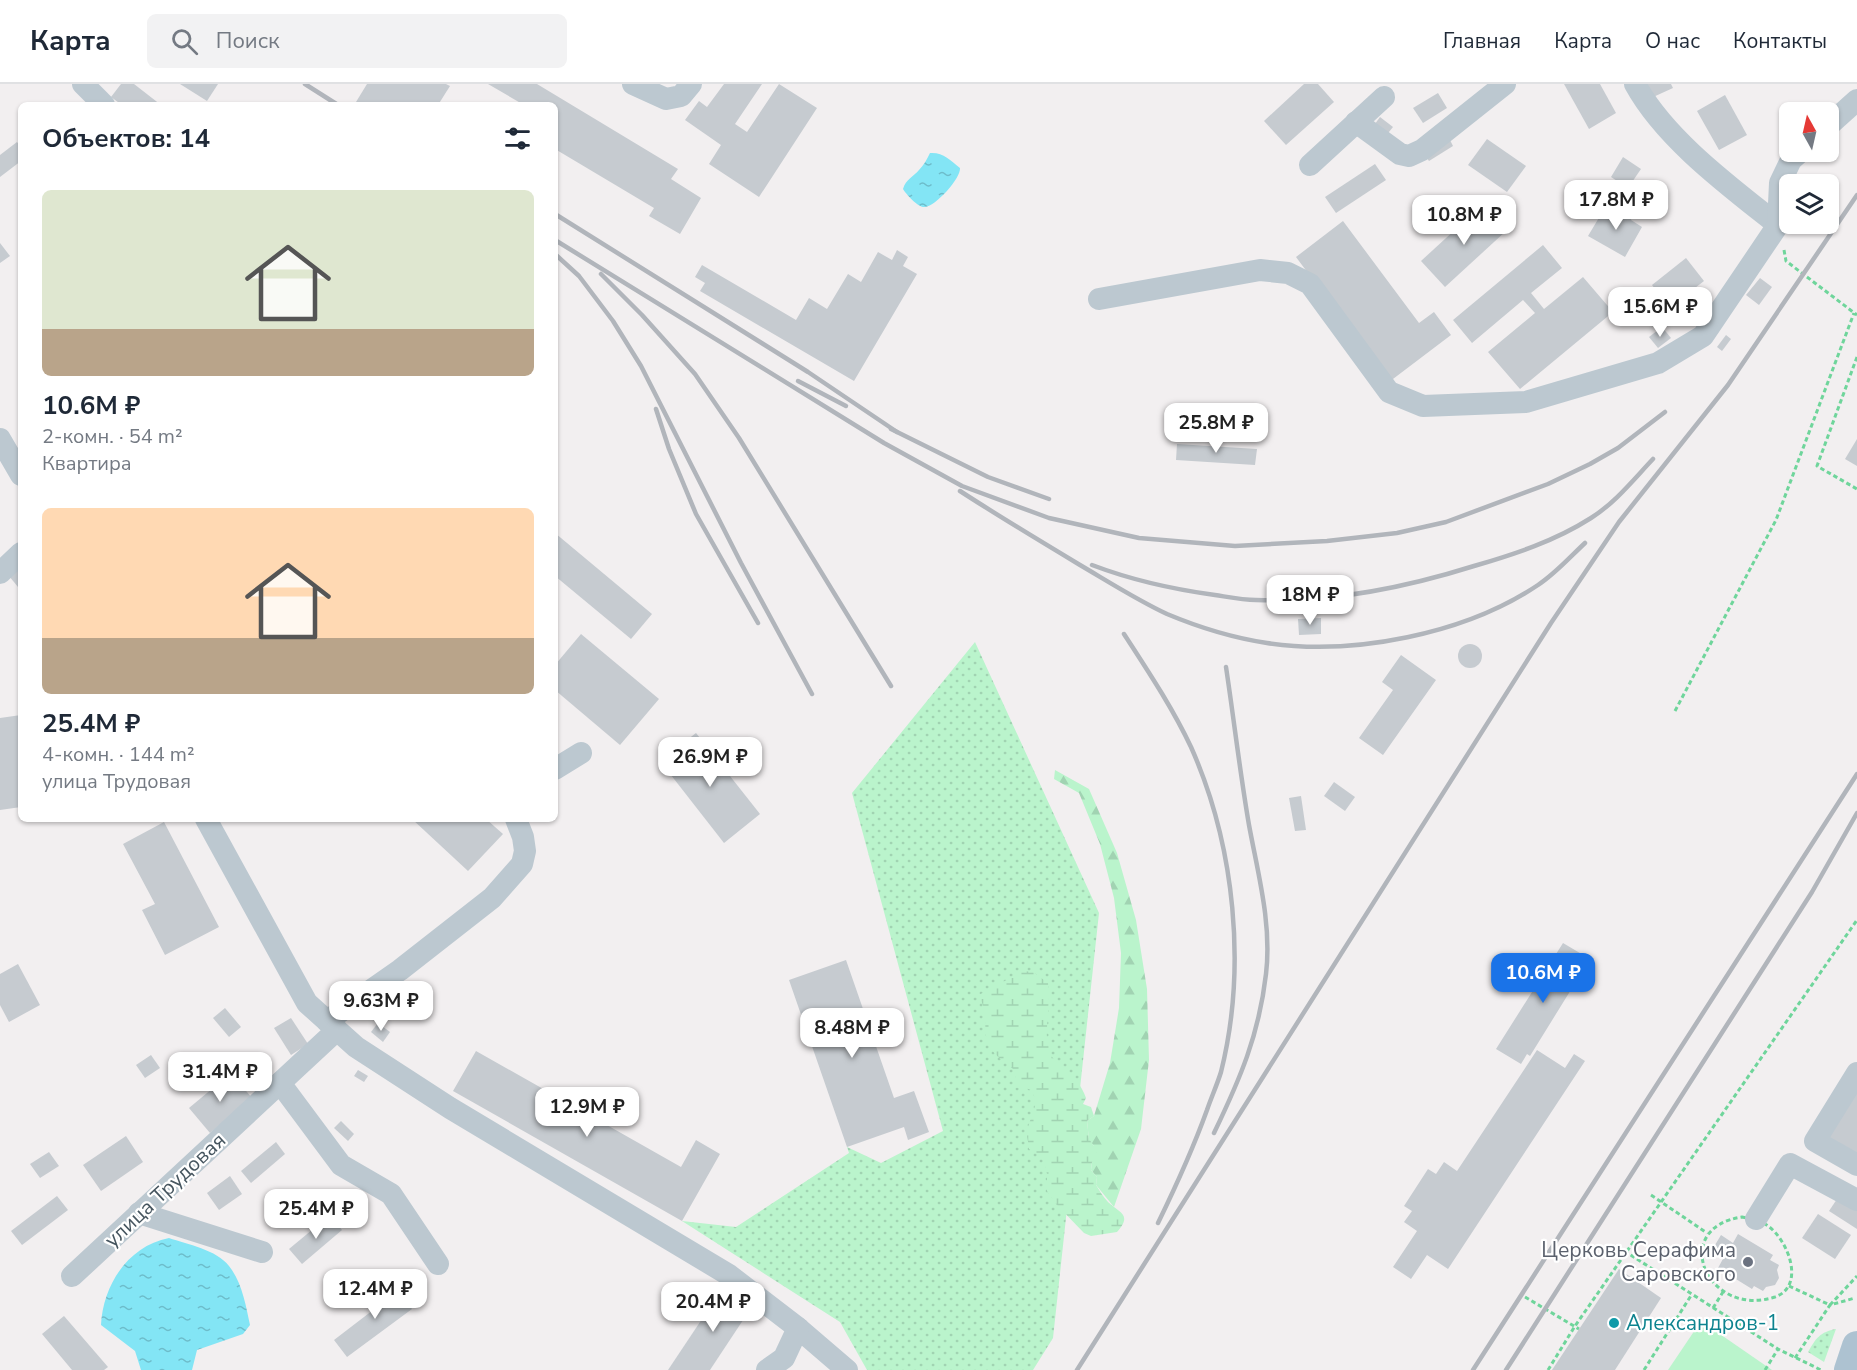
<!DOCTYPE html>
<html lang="ru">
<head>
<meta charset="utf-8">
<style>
	body { margin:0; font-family:"Nunito Sans",sans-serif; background:#f2f2f3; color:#1f2937; height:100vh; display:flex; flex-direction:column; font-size:22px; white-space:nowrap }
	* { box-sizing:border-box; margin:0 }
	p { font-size:20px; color:#747a83 }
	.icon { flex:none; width:33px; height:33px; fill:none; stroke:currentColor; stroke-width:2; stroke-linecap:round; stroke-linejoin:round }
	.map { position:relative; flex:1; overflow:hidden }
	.details { position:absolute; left:18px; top:18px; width:540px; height:720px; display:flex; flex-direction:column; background:#fff; border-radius:9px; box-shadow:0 2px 4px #0004 }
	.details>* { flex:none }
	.needle { width:39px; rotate:352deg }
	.fabs { position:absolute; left:1779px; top:18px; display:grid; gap:12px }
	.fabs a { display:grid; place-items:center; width:60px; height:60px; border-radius:9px; background:#fff; box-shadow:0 2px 4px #0004; font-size:30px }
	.price { position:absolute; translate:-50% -51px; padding:0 14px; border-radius:12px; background:#fff; color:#222; font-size:20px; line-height:39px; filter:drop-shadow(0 2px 3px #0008) }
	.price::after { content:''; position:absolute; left:50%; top:36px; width:18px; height:14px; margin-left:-9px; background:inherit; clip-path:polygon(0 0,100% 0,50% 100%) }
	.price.current { background:#1a73e8; color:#fff }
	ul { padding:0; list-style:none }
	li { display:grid; align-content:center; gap:12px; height:318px; padding:0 24px }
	li span { display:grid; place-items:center; height:186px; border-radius:9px; color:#555 }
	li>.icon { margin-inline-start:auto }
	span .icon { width:108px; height:108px; fill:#fffc; stroke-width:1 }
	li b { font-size:26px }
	h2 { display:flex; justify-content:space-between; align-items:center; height:72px; padding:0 24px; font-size:26px }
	header { display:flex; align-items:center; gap:36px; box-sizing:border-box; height:84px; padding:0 30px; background:#fff; border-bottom:2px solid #e0e1e3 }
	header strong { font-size:28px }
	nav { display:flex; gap:33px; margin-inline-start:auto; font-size:21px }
	.search { width:420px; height:54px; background:#f2f2f3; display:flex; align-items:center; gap:15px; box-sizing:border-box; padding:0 21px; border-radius:9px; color:#747a83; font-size:22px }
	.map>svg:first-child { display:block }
	.grass { fill:url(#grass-dots) }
	.forest { fill:url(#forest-firs) }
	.wetland { fill:url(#wetland-marsh) }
	.park { fill:#baf4cc }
	.water { fill:url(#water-ripples) }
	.building { fill:#c6cbd0 }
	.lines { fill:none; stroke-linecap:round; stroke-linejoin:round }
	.path { stroke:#6fd59b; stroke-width:3; stroke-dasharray:4.5 3; stroke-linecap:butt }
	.minor { stroke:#bcc8d0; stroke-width:22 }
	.major { stroke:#adc2d1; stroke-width:30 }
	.rail { stroke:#b1b5bb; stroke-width:4.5 }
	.worship-dot { fill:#6b7280; stroke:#fff; stroke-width:2 }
	.culture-dot { fill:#0f9aa8; stroke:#fff; stroke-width:2 }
	.labels { text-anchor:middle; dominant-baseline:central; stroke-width:4.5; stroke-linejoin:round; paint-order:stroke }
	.street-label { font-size:21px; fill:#46555f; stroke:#fff }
	.worship-label { font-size:21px; fill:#5b616d; stroke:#fff; text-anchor:end }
	.culture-label { font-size:21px; fill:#0d838f; stroke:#fff; text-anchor:start }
</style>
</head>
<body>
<header>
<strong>Карта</strong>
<div class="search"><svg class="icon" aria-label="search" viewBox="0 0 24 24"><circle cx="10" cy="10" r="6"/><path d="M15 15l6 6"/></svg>Поиск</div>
<nav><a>Главная</a><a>Карта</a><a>О нас</a><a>Контакты</a></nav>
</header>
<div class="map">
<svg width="1857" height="1286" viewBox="0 0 1857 1286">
	<defs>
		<pattern id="grass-dots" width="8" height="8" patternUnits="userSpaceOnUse" patternTransform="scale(1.5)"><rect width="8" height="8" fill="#baf4cc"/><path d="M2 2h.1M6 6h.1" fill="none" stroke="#a1d3b2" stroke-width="1.8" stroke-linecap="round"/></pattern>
		<pattern id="forest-firs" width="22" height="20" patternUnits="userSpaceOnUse" patternTransform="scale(1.5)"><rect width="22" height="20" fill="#baf4cc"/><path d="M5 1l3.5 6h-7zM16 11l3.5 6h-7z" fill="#a1d3b2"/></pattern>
		<pattern id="wetland-marsh" width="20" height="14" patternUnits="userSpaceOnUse" patternTransform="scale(1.5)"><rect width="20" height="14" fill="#baf4cc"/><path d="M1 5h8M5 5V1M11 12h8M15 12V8" fill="none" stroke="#a1d3b2"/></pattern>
		<pattern id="water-ripples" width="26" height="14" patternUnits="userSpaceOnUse" patternTransform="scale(1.5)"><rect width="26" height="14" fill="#83e5f5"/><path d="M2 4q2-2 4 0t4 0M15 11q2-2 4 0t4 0" fill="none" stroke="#6dbcca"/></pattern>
	</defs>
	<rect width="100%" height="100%" fill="#f2eff0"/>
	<!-- grass -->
	<g class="grass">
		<path d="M975 558 1099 829 1053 1254 1033 1286H867L840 1238 682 1137 736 1143 849 1069 847 1063 881 1079 943 1047 852 709Z"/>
		<path d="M1836 1245 1824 1278 1808 1268C1816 1254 1820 1248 1836 1245Z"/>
	</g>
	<!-- forest -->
	<path class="forest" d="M1055 686 1089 705 1117 769 1136 836 1147 905 1149 976 1141 1045 1114 1123 1096 1101 1097 1093 1091 1086 1094 1062 1089 1056 1087 1037 1094 1032 1110 979 1119 924 1121 869 1114 814 1100 760 1079 709 1054 695Z"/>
	<!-- wetland -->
	<path class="wetland" d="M1023 887 1033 888 1048 899C1052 922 1042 950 1050 970 1053 976 1059 978 1064 983 1073 991 1082 1002 1086 1014L1083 1020 1091 1023 1094 1032 1087 1037 1089 1055 1094 1062 1097 1071 1092 1078 1091 1086 1097 1093 1096 1101C1100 1107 1103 1113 1108 1118 1119 1129 1133 1130 1117 1148L1091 1152 1084 1149 1056 1120 1047 1107V1090L1043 1074 1029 1065C1029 1060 1027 1055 1027 1050 1028 1033 1042 1022 1031 1006L1023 1003 1014 1004 1016 988C1007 978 995 974 989 961 981 946 991 925 977 912Z"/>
	<!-- park -->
	<path class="park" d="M1701 1237 1772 1286H1668Z"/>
	<!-- water -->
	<g class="water">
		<path d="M930 69C943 68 950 76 960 84 961 94 936 122 925 123 918 124 906 110 903 105 906 95 913 93 919 86 924 81 927 75 930 69Z"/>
		<path d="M169 1154C187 1160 217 1166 229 1182 242 1198 246 1222 250 1241L243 1250 197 1266 192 1286H141L135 1267 101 1241C103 1201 128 1162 169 1154Z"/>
	</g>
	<!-- building -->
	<g class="building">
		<path d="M121 0H134L161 21H122L111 13Z"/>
		<path d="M180 0H218L207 17Z"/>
		<path d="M367 0H446L450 2 438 21H362L356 18Z"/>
		<path d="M488 0H537L678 85 671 95 701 114 680 150 649 132 654 124 555 65V21H524Z"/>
		<path d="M724 0H762L735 40 747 48 779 0 817 24 759 113 709 80 721 61 685 36 699 17 707 23Z"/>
		<path d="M1304 0H1318L1334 18 1286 61 1264 37Z"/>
		<path d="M1564 0H1600L1616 29 1589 45Z"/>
		<path d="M1645 0H1671L1673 4 1651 14Z"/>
		<path d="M1438 9 1447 24 1423 39 1413 24Z"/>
		<path d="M1725 11 1747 51 1719 66 1697 27Z"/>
		<path d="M1380 33 1393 43 1384 54 1372 44Z"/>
		<path d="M1487 55 1526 82 1507 108 1468 81Z"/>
		<path d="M1450 56 1453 62 1429 77 1425 71Z"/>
		<path d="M17 58 21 63V77L0 93V71Z"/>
		<path d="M1623 73 1641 85 1628 104 1611 93Z"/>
		<path d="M1375 80 1386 96 1336 129 1325 113Z"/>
		<path d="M1482 121 1506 147 1445 203 1421 177Z"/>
		<path d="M1606 122 1618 129 1620 126 1632 133 1631 136 1642 143 1625 173 1588 152Z"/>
		<path d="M1343 137 1419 239 1434 228 1451 251 1389 298 1296 173Z"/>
		<path d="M0 159 10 172 0 179Z"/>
		<path d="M1543 161 1562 184 1531 209 1544 225 1583 193 1613 228 1520 305 1488 268 1535 229 1523 216 1472 259 1453 236Z"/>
		<path d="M897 166 908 173 903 182 917 190 854 297 700 207 705 199 695 193 702 181 796 236 809 214 827 225 848 190 861 198 878 168 892 176Z"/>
		<path d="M1686 174 1704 197 1669 224 1652 201Z"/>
		<path d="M1760 194 1772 203 1759 221 1746 211Z"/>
		<path d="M1662 243 1671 254 1658 264 1649 253Z"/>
		<path d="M1726 251 1731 255 1722 267 1717 263Z"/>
		<path d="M1857 355V382L1845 375Z"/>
		<path d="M1177 360 1257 365 1255 381 1176 376Z"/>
		<path d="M555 449 652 530 631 555 555 492Z"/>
		<path d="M19 483 21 485V501L18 503 9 492Z"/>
		<path d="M1321 534V550L1299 551 1298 535Z"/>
		<path d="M581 550 659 615 620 661 555 606V581Z"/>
		<circle cx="1470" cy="572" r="12"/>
		<path d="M1401 571 1436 596 1383 671 1359 654 1393 606 1382 598Z"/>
		<path d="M21 631V723L0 726V634Z"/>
		<path d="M696 649 760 730 724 759 660 677Z"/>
		<path d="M1334 698 1355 713 1345 727 1324 712Z"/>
		<path d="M1301 712 1306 746 1295 747 1289 714Z"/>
		<path d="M412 735H486L503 750 468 787Z"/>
		<path d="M164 738 219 843 165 871 142 826 155 820 123 760Z"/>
		<path d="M1563 859 1590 875 1530 972 1527 970 1521 980 1496 965Z"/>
		<path d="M846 876 894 1014 914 1007 929 1048 908 1056 904 1043 847 1063 789 896Z"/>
		<path d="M18 880 40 921 9 938 0 921V890Z"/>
		<path d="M225 924 241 943 229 953 213 934Z"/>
		<path d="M291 934 308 960 291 971 274 944Z"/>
		<path d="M378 939 390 948 383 958 371 948Z"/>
		<path d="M1537 966 1565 984 1574 970 1585 977 1448 1185 1427 1171 1411 1195 1393 1183 1417 1147 1404 1138 1412 1127 1404 1122 1428 1085 1436 1090 1444 1078 1457 1087Z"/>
		<path d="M476 967 681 1083 696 1056 720 1070 682 1137 453 1007Z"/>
		<path d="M151 971 160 984 145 994 136 981Z"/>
		<path d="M358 986 368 992 364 998 354 992Z"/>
		<path d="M231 989 252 1014 210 1049 189 1024Z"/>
		<path d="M1857 1007V1071L1828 1053Z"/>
		<path d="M341 1037 354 1050 348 1057 334 1044Z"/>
		<path d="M126 1052 143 1078 101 1107 83 1081Z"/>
		<path d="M276 1058 285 1070 251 1099 241 1087Z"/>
		<path d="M49 1068 59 1082 40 1094 30 1080Z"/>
		<path d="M230 1092 242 1110 219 1126 207 1109Z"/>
		<path d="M57 1112 68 1126 22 1161 11 1147Z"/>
		<path d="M1839 1112 1857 1124V1145L1829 1127Z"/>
		<path d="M1818 1130 1851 1151 1835 1175 1802 1154Z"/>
		<path d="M330 1131 342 1146 302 1180 289 1165Z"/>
		<path d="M1738 1150 1773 1171 1770 1176 1779 1181 1777 1186 1779 1194 1775 1201 1766 1203 1763 1207 1754 1202 1752 1205 1718 1184 1724 1173 1712 1166 1721 1151 1733 1159Z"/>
		<path d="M1619 1185 1661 1214 1615 1286H1552Z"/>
		<path d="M393 1199 412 1225 347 1273 334 1256 377 1223 371 1214Z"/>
		<path d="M724 1202 753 1221 710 1286H668Z"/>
		<path d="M64 1232 108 1283 104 1286H72L42 1250Z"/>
	</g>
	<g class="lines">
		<!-- path -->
		<g class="path">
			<path d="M1784 166 1786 177 1857 231"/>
			<path d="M1857 273 1817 382 1857 405"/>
			<path d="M1675 627 1776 436 1854 229"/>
			<path d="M1651 1111 1707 1149"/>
			<path d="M1742 1133C1752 1135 1760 1136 1768 1142 1788 1156 1806 1202 1775 1213 1707 1235 1668 1144 1742 1133Z"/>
			<path d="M1618 1163 1778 1265 1821 1286"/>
			<path d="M1789 1202 1830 1221 1857 1192"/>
			<path d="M1525 1213 1579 1245"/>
			<path d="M1713 1224 1723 1208"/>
			<path d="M1795 1274 1830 1221 1855 1214"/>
			<path d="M1548 1286 1575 1242 1857 836"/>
			<path d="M1644 1286 1692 1210"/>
			<path d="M1765 1286 1778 1265"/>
		</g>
		<!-- minor -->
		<g class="minor">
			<path d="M83 0 104 21"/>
			<path d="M633 0 666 15 681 12 691 0"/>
			<path d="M1635 0C1665 55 1729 102 1778 141"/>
			<path d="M1356 38 1400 70 1409 72 1422 66 1505 0"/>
			<path d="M1828 42 1857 16"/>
			<path d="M1310 81 1384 13"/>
			<path d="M1099 215 1260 186 1288 189 1310 200 1389 308 1423 322 1526 318 1658 279 1703 252 1778 141 1780 99 1791 76 1800 68"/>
			<path d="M0 355 21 391"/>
			<path d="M0 489 21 469"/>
			<path d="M555 685 581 669"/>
			<path d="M206 735 307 919 356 963 450 1024 729 1191 798 1244 847 1286"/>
			<path d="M327 937 400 886 492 814 522 780 525 767 523 753 516 735"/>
			<path d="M1857 989 1815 1057 1857 1081"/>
			<path d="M280 999 341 1081 391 1110 438 1180"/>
			<path d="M139 1129 262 1168"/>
			<path d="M1756 1135 1790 1080 1857 1116"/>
			<path d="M72 1192 337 946"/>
			<path d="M767 1286 784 1274 798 1244"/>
		</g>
		<!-- major -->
		<path class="major" d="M1849 1286 1857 1262"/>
		<!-- rail -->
		<g class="rail">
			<path d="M305 0 338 21"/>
			<path d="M555 130 808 288 897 348"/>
			<path d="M555 156 884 359 962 402 1049 434 1139 454 1235 462 1327 457 1397 449 1446 438 1548 400 1590 380 1618 364 1665 328"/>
			<path d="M555 170 579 192 613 237 641 282 741 479 812 610"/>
			<path d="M601 190 642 231 695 290 739 354 891 602"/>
			<path d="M798 297 846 322"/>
			<path d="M656 325 669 365 696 430 758 539"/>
			<path d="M891 345 988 393 1049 415"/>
			<path d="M960 407C1000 433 1040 457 1080 481 1109 498 1137 516 1167 530 1198 543 1234 554 1267 559 1353 572 1465 550 1538 501 1555 490 1570 473 1585 459"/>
			<path d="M1092 481C1134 497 1171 505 1215 511 1228 513 1242 516 1256 516 1330 519 1404 504 1474 482 1515 470 1555 457 1591 434 1615 419 1634 395 1653 375"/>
			<path d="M1124 550C1148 587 1172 623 1191 663 1235 762 1247 884 1221 988 1217 1001 1211 1014 1207 1026 1193 1065 1176 1102 1158 1139"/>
			<path d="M1214 1049C1240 995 1259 951 1266 890 1272 840 1258 790 1249 741 1240 689 1234 636 1226 583"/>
			<path d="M1077 1286 1551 539 1619 438 1728 301 1857 111"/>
			<path d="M1473 1286 1857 690"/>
			<path d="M1506 1286 1812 808 1857 729"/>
		</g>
	</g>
	<!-- markers -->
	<circle class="worship-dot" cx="1748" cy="1178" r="6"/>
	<circle class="culture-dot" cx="1614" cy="1239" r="6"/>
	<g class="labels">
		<!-- street labels -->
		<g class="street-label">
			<text transform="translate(165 1106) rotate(-43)">улица Трудовая</text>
		</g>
		<!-- worship labels -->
		<g class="worship-label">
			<text x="1736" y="1166">Церковь Серафима<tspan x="1736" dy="24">Саровского</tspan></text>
		</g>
		<!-- culture labels -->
		<g class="culture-label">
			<text x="1626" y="1239">Александров-1</text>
		</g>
	</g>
</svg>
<div class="fabs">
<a><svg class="needle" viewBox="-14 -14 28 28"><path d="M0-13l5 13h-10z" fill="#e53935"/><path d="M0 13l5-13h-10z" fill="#747a83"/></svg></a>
<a><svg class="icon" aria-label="layers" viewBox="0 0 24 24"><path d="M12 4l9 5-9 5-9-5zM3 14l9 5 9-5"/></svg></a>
</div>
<b class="price" style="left:1616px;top:147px">17.8M ₽</b>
<b class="price" style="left:1464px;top:162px">10.8M ₽</b>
<b class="price" style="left:1660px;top:254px">15.6M ₽</b>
<b class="price" style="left:1216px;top:370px">25.8M ₽</b>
<b class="price" style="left:1310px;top:542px">18M ₽</b>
<b class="price" style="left:710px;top:704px">26.9M ₽</b>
<b class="price current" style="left:1543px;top:920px">10.6M ₽</b>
<b class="price" style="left:381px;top:948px">9.63M ₽</b>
<b class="price" style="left:852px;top:975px">8.48M ₽</b>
<b class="price" style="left:220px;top:1019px">31.4M ₽</b>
<b class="price" style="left:587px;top:1054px">12.9M ₽</b>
<b class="price" style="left:316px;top:1156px">25.4M ₽</b>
<b class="price" style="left:375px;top:1236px">12.4M ₽</b>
<b class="price" style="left:713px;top:1249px">20.4M ₽</b>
<section class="details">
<h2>Объектов: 14<svg class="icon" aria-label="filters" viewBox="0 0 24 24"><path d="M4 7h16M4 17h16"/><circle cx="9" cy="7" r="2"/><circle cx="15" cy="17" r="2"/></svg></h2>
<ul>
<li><span style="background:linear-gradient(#dfe7d0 75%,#b9a48a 0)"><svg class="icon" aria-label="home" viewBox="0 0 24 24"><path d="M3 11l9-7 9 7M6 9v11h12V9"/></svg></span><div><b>10.6M ₽</b><p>2-комн. · 54 m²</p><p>Квартира</p></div></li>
<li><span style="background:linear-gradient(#ffd9b3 70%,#b9a48a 0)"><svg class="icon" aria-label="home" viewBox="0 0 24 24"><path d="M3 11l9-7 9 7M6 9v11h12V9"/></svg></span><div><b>25.4M ₽</b><p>4-комн. · 144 m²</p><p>улица Трудовая</p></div></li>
</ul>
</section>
</div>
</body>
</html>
